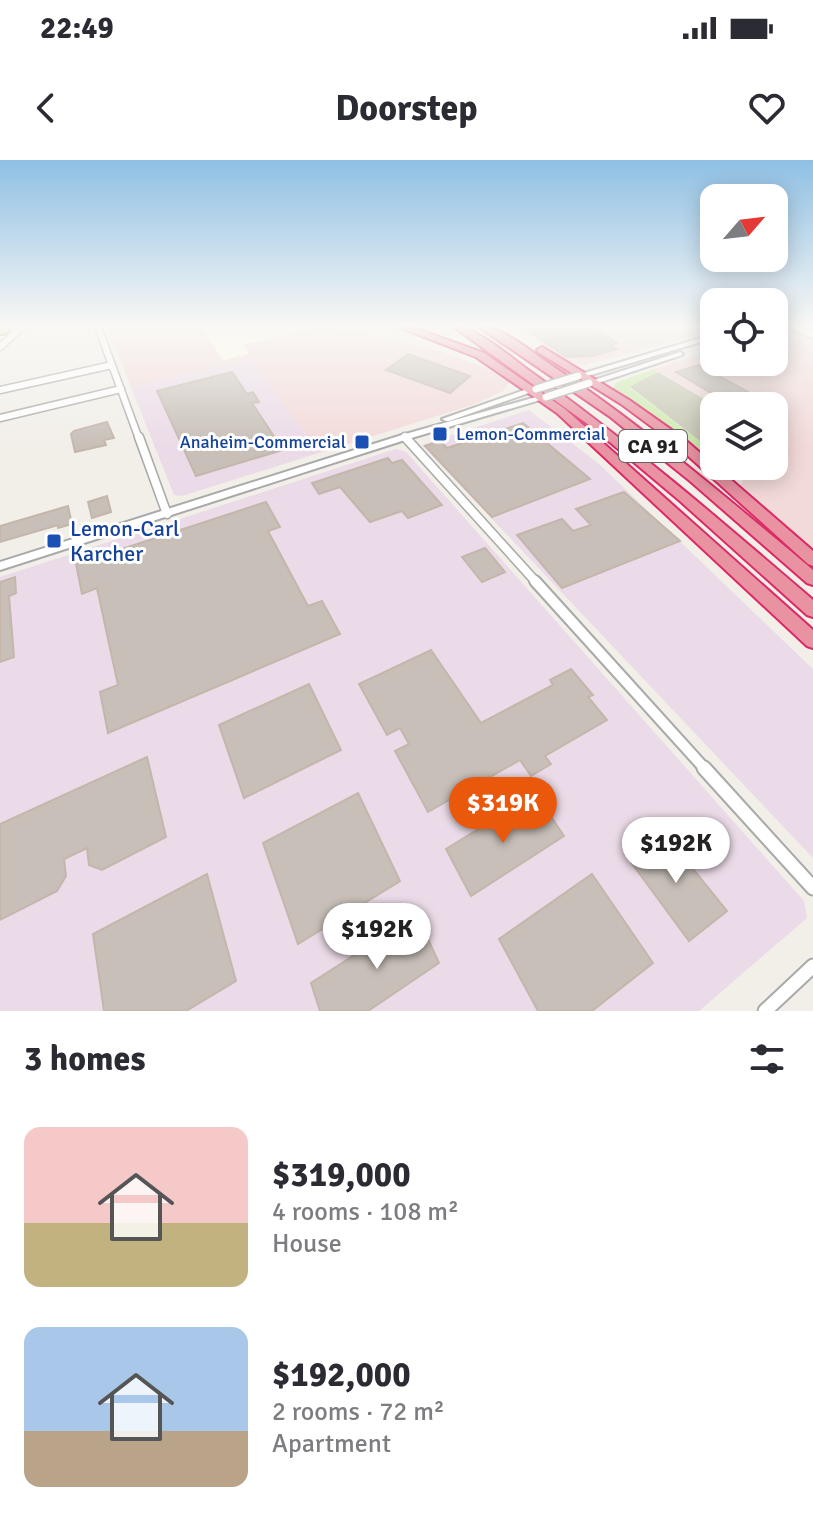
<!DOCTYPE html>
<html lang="en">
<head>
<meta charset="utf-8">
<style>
	body { margin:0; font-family:Signika,sans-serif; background:#f2f2f3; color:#2b2b33; height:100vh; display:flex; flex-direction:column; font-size:30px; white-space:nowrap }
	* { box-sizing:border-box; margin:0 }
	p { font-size:26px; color:#7c7c81 }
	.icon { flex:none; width:44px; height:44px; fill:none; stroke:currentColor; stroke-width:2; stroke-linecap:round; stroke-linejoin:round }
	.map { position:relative; height:851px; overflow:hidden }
	.panel { display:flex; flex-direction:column; background:#fff; flex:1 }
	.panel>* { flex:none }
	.needle { width:52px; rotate:62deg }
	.fabs { position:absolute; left:700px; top:24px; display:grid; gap:16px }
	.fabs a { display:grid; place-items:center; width:88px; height:88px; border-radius:16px; background:#fff; box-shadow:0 4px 20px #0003; font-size:40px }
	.price { position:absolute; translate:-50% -68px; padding:0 18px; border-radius:28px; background:#fff; color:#222; font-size:26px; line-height:52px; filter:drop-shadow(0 2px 4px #0008) }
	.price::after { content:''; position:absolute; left:50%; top:48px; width:24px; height:18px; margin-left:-12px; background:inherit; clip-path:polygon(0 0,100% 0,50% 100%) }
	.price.current { background:#ea580c; color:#fff }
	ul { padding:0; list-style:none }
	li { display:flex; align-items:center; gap:24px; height:200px; padding:0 24px }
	li span { display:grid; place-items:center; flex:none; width:224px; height:160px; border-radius:16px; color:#555 }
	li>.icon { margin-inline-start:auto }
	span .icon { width:96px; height:96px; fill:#fffc; stroke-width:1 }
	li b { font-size:34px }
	h2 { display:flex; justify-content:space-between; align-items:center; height:96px; padding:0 24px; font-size:34px }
	.status { display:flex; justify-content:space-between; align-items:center; height:56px; padding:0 40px; background:#fff; direction:ltr }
	.status svg { height:22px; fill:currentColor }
	header { display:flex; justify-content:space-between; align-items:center; height:104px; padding:0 24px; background:#fff; font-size:36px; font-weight:700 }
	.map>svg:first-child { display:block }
	.commercial { fill:#f2dad9 }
	.industrial { fill:#ebdbe8 }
	.education { fill:#ffffe5 }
	.construction { fill:#c7c7b4 }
	.grass { fill:#cdebb0 }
	.parking { fill:#e2e2e2 }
	.building { fill:#c7bfb8; stroke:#c4b6ab; stroke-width:2 }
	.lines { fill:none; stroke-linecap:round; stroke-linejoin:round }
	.minor-far3-casing { stroke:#a9a9a9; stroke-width:9 }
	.minor-far2-casing { stroke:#a9a9a9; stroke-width:11 }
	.minor-far1-casing { stroke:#a9a9a9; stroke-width:14 }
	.minor-casing { stroke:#a9a9a9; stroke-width:17 }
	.tertiary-casing { stroke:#a9a9a9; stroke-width:4 }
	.primary-casing { stroke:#a06b00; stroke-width:18 }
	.motorway-casing { stroke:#dc2a67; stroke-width:4 }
	.minor-far3 { stroke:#fff; stroke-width:6 }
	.minor-far2 { stroke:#fff; stroke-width:8 }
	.minor-far1 { stroke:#fff; stroke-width:10 }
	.minor { stroke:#fff; stroke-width:13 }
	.tertiary { fill:#fff; fill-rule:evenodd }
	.primary { stroke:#fcd6a4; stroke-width:14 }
	.motorway { fill:#e892a2; fill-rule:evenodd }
	.tertiary-bridge-casing { stroke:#a9a9a9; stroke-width:10; stroke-linecap:butt }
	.tertiary-bridge { stroke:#fff; stroke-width:7 }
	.transit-dot { fill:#1a4fb4; stroke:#fff; stroke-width:3 }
	.labels { text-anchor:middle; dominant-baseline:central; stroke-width:6; stroke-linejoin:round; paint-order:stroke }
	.far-transit-label { font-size:18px; fill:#164399; stroke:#fff; text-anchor:start }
	.shield { fill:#fff; stroke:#646464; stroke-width:2 }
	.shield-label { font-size:20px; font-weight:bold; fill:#222 }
	.transit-label { font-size:22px; fill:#164399; stroke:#fff; text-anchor:start }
</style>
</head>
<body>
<div class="status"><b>22:49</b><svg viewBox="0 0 49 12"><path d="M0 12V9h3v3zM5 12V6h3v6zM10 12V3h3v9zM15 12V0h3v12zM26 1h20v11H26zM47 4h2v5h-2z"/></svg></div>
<header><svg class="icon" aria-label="back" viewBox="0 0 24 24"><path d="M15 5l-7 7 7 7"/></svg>Doorstep<svg class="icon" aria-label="heart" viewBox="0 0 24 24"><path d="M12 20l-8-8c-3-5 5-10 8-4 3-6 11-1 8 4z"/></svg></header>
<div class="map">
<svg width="813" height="851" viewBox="0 0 813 851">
	<rect width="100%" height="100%" fill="#f2efe9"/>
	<!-- commercial -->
	<g class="commercial">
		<path d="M107 167H201L224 200 248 193 242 185 327 167 439 191 484 207 509 223 503 231 472 245 319 293 250 199 131 227Z"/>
		<path d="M557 167H711L714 171 583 205 568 201 526 175Z"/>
		<path d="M783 167 813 179V390L741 325 748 306H774V294L786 289 774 281V246H716L654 209 714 190V202H774V170Z"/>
	</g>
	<!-- industrial -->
	<g class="industrial">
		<path d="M250 198 319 293 182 336 174 335 131 227Z"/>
		<path d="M529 250 599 304 813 509V698L422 285Z"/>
		<path d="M396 289 406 292 804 741 807 758 699 851H0V417Z"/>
	</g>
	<!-- education -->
	<path class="education" d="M201 167H316L243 185 249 194 223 200Z"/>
	<!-- construction -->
	<path class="construction" d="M658 212 716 246 714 292 629 226Z"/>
	<!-- grass -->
	<path class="grass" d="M654 209 658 212 629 227 714 292V301L613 228 617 222Z"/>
	<!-- parking -->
	<path class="parking" d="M603 167H702L711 171 641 189Z"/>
	<!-- building -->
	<g class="building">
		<path d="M523 167H592L617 183 611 185 617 189 593 196 566 197Z"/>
		<path d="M408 194 470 216 450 233 386 210Z"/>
		<path d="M699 205 761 239 744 246H733L676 212Z"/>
		<path d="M232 212 247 234 253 232 259 242 252 243 283 290 196 316 157 231Z"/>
		<path d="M107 262 114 278 104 280 106 285 75 292 71 274 74 271Z"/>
		<path d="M523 263 590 319 492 357 425 286 440 281 447 288Z"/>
		<path d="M388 298 392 303 402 300 442 345 408 358 402 351 370 362 340 327 319 334 312 323Z"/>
		<path d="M624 332 680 381 562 428 517 375 562 359 573 371 591 365 576 349Z"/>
		<path d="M107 336 111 352 92 358 88 342Z"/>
		<path d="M266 342 280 367 268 371 308 446 322 441 340 474 108 573 100 532 118 525 97 428 82 434 76 404Z"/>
		<path d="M68 346 72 364 58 368V365L0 382V366Z"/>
		<path d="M485 388 505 412 482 422 462 397Z"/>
		<path d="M15 417 16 433 9 436 14 497 0 502V422Z"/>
		<path d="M431 490 481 563 553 525 550 520 571 509 593 535 588 537 607 560 545 596 551 604 531 616 520 600 428 652 395 591 409 584 400 568 387 575 359 524Z"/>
		<path d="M309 524 341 590 244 638 219 565Z"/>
		<path d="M147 597 166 677 102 710 89 705 87 688 64 699 66 716 57 731 0 760V664Z"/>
		<path d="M358 633 400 721 298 784 263 683Z"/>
		<path d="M519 644 543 645 564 676 471 736 446 689Z"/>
		<path d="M661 669 727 751 689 781 625 694Z"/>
		<path d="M207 714 236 821 186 851H104L93 774Z"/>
		<path d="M592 714 653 803 592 851H538L499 779Z"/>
		<path d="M417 755 439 803 368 851H320L311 823Z"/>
	</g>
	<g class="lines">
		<defs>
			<g id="minor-far3">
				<path d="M98 167 139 279"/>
				<path d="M795 167 813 175"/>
				<path d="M0 187 22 167"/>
				<path d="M0 230 112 205"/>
				<path d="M0 258 121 229"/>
			</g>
			<g id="minor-far2">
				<path d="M139 277 167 354"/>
				<path d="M405 277 537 423"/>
			</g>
			<path id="minor-far1" d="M535 421 706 610"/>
			<g id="minor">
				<path d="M704 608 813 728"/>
				<path d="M765 851 813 806"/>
			</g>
			<g id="tertiary">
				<path d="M714 174V178L581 218 574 216Z"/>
				<path d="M680 192 683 194 682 195 592 225 585 223Z"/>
				<path d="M533 227 540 229 449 261H446L442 259Z"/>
				<path d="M543 235 550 237 408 279 0 410V402L402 275Z"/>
			</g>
			<path id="primary" d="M0 167H2"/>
			<g id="motorway">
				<path d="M398 167H411L484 193 565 249 813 470V488L807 486 557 253 476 197Z"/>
				<path d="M454 167C475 166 509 196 527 209 627 280 720 360 813 440V457L807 455 680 341 593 268Z"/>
				<path d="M479 167C502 166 529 190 548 203 642 265 727 338 813 410V425L807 423 690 321 609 256Z"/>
				<path d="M542 187 629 240 683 278 813 391V406L808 404 675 284 621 244 538 192 537 190Z"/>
			</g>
		</defs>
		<!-- minor-far3 casing -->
		<use href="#minor-far3" class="minor-far3-casing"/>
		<!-- minor-far2 casing -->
		<use href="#minor-far2" class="minor-far2-casing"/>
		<!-- minor-far1 casing -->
		<use href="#minor-far1" class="minor-far1-casing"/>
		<!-- minor casing -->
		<use href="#minor" class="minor-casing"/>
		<!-- tertiary casing -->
		<use href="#tertiary" class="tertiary-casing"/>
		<!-- primary casing -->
		<use href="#primary" class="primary-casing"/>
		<!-- motorway casing -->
		<use href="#motorway" class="motorway-casing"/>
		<!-- minor-far3 -->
		<use href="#minor-far3" class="minor-far3"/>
		<!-- minor-far2 -->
		<use href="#minor-far2" class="minor-far2"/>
		<!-- minor-far1 -->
		<use href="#minor-far1" class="minor-far1"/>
		<!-- minor -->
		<use href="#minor" class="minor"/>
		<!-- tertiary -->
		<use href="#tertiary" class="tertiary"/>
		<!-- primary -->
		<use href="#primary" class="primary"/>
		<!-- motorway -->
		<use href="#motorway" class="motorway"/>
		<defs>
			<g id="tertiary-bridge">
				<path d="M536 229 578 216"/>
				<path d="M546 237 589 223"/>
			</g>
		</defs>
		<!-- tertiary-bridge casing -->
		<use href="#tertiary-bridge" class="tertiary-bridge-casing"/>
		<!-- tertiary-bridge -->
		<use href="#tertiary-bridge" class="tertiary-bridge"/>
	</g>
	<!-- sky -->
	<linearGradient id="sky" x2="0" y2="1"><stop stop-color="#8fc0e4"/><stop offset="0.58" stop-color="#f9f8f5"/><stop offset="1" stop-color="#f9f8f5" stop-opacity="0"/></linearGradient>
	<rect width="813" height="286" fill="url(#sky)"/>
	<!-- markers -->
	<g class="transit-dot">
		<rect x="432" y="266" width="16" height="16" rx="4"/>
		<rect x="354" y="274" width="16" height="16" rx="4"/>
		<rect x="46" y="373" width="16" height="16" rx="4"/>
	</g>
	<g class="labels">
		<!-- far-transit labels -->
		<g class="far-transit-label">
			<text x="456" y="274">Lemon-Commercial</text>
			<text x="346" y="282" text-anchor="end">Anaheim-Commercial</text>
		</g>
		<!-- shield labels -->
		<rect class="shield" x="619" y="270" width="68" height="32" rx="6"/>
		<g class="shield-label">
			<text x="653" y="286">CA 91</text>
		</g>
		<!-- transit labels -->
		<g class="transit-label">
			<text x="70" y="368">Lemon-Carl<tspan x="70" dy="25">Karcher</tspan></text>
		</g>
	</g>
</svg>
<div class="fabs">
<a><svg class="needle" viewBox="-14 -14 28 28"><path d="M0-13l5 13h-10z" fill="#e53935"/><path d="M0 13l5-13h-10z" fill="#7c7c81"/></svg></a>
<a><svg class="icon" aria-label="locate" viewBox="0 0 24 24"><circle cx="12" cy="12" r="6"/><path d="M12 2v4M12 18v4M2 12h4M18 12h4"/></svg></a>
<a><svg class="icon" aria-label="layers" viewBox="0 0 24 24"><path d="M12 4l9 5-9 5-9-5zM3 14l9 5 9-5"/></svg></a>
</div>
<b class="price current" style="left:503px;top:685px">$319K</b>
<b class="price" style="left:676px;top:725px">$192K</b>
<b class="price" style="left:377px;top:811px">$192K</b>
</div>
<section class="panel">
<h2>3 homes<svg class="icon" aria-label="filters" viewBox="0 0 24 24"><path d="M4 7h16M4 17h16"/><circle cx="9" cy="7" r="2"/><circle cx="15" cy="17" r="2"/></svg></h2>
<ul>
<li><span style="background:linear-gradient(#f6c9c9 60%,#c2b280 0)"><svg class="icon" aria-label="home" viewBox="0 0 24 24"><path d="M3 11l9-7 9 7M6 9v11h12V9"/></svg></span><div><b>$319,000</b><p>4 rooms · 108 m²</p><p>House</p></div></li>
<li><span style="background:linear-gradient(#a9c7e8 65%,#b9a48a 0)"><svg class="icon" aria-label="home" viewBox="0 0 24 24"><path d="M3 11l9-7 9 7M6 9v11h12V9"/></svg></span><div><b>$192,000</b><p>2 rooms · 72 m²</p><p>Apartment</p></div></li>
</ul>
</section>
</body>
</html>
